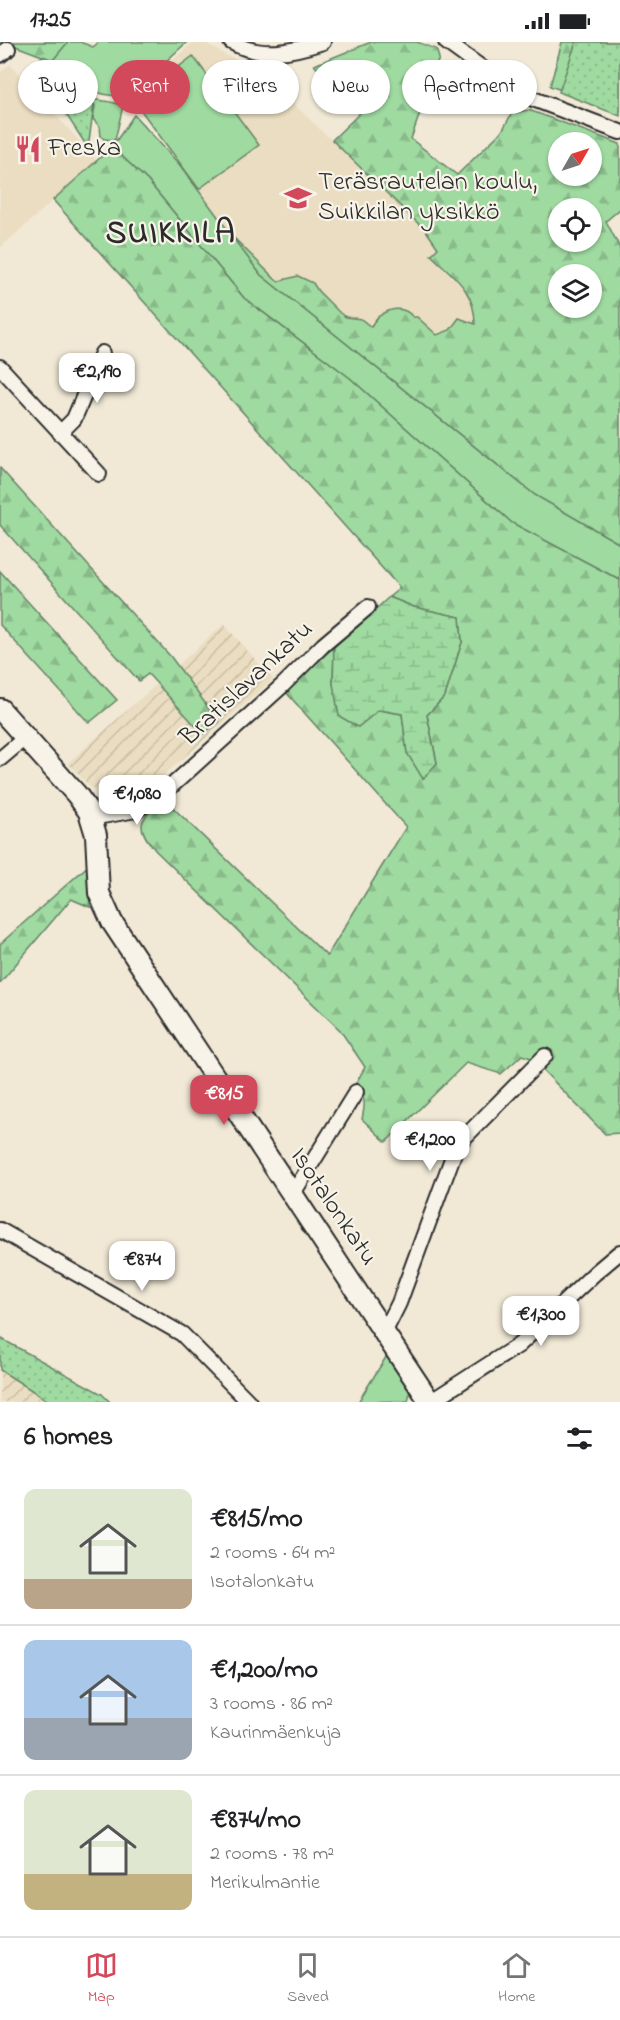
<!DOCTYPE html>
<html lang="en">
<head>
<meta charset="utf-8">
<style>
	body { margin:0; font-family:"Indie Flower",sans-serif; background:#f2f2f2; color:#202124; height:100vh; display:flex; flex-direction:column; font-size:22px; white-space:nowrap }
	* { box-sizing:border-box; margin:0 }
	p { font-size:20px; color:#757577 }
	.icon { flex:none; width:33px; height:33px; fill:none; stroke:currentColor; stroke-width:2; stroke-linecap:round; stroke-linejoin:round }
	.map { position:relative; height:1360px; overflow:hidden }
	.side { display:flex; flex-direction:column; background:#fff; flex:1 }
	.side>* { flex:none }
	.banner { position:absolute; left:18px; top:18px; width:585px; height:54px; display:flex; gap:12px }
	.needle { width:39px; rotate:51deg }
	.tools { position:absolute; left:548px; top:90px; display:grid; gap:12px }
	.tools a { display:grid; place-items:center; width:54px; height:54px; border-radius:50%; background:#fff; box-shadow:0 2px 4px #0004; font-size:30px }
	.price { position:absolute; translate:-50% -51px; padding:0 14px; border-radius:12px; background:#fff; color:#222; font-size:20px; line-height:39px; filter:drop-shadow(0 2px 3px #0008) }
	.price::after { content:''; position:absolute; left:50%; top:36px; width:18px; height:14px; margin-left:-9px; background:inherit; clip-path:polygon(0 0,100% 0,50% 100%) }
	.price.on { background:#d1495b; color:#fff }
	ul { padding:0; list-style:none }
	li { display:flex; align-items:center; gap:18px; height:150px; padding:0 24px }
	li+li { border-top:2px solid #e0e0e0 }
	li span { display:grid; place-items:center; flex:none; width:168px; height:120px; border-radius:12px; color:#555 }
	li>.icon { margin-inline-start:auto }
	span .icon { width:72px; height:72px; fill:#fffc; stroke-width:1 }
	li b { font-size:26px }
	h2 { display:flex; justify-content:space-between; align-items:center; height:72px; padding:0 24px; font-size:26px }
	.tag { padding:0 21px; border-radius:27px; background:#fff; box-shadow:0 2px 4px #0004; font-size:21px; line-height:54px }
	.tag.on { background:#d1495b; color:#fff }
	.status { display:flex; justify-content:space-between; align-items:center; height:42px; padding:0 30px; background:#fff; direction:ltr }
	.status svg { height:16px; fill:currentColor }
	.tabs { display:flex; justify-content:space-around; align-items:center; height:84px; border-top:2px solid #e0e0e0; background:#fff; font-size:16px; color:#757577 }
	.tabs a { display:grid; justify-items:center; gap:3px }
	.tabs .on { color:#d1495b }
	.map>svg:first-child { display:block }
	.built { fill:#eaddc1 }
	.industrial { fill:url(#industrial-furrows) }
	.grass { fill:#9fdaa0; stroke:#658266; stroke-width:1.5 }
	.forest { fill:url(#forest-firs); stroke:#658266; stroke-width:1.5; fill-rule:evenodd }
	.wetland { fill:url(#wetland-marsh); stroke:#658266; stroke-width:1.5 }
	.park { fill:url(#park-dots); stroke:#658266; stroke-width:1.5 }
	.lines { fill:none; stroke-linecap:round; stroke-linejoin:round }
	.street-casing { stroke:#2b2b2b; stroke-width:18 }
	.secondary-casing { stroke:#2b2b2b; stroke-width:24 }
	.street { stroke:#f7f3e8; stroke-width:14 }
	.secondary { stroke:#f7f3e8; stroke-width:20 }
	.labels { text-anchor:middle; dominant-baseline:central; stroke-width:4.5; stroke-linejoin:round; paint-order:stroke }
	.poi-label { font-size:26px; fill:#2b2b2b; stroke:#f7f3e8; text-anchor:start }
	.street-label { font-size:26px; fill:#2b2b2b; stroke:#f7f3e8 }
	.district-label { font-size:32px; font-weight:bold; letter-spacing:1.5px; fill:#2b2b2b; stroke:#f7f3e8 }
</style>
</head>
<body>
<div class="status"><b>17:25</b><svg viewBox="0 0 49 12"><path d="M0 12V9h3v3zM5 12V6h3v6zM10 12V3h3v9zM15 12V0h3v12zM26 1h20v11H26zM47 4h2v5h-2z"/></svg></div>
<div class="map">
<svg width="620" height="1360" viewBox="0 0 620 1360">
	<defs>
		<pattern id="industrial-furrows" width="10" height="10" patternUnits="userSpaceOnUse" patternTransform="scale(1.5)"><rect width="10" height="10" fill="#eaddc1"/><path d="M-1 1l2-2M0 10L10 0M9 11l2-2" fill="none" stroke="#c9bea6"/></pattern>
		<pattern id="forest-firs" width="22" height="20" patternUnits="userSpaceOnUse" patternTransform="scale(1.5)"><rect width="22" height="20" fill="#9fdaa0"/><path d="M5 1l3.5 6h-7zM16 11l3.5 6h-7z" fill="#89bb8a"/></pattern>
		<pattern id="wetland-marsh" width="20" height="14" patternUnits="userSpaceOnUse" patternTransform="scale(1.5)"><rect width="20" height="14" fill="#9fdaa0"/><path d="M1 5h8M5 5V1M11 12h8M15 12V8" fill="none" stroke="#89bb8a"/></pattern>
		<pattern id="park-dots" width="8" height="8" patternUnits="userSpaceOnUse" patternTransform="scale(1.5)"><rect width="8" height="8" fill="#9fdaa0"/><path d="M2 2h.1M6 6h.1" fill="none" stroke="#89bb8a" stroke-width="1.8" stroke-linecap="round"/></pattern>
	</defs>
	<rect width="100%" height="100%" fill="#f1e9d6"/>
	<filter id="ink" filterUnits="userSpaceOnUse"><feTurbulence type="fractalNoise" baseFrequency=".0167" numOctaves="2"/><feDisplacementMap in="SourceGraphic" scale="12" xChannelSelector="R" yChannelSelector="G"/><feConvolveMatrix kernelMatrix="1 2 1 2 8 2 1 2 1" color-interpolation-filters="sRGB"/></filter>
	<g filter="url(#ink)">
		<!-- built -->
		<g class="built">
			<path d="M193 0H204L225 13 253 23 427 190 438 206 431 213 469 253 475 268V283L462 276 450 288 437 294 419 276 413 275 409 270 404 268 383 271 372 286 361 277 346 275 318 249 313 241 298 234 279 239 276 238 230 192 131 57Z"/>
			<path d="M10 22 97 119 0 206V31Z"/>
		</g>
		<!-- industrial -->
		<g class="industrial">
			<path d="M224 582 273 637 147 748 132 754 116 755 102 752 90 745 68 721Z"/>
			<path d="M0 1328 50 1360H0Z"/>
		</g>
		<!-- grass -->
		<g class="grass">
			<path d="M42 0H80L93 5 99 0H187L140 43H137V46C124 58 107 54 91 48L92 46 81 39 82 47 37 22 42 14 53 18Z"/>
			<path d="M193 14 259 103 199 147 134 59Z"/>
			<path d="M91 57C101 59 115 59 123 64L115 98 104 97 101 94 100 85 93 77 95 64Z"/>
			<path d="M134 73 179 122 261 233 535 453 620 502V538L512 481 350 336 244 256 148 139 112 105Z"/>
			<path d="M388 1312C396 1325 415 1344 408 1359L358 1360Z"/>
		</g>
		<!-- forest -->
		<g class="forest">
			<path d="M0 0H68L53 18 13 3 0 6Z"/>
			<path d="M371 0H417L436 7 439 16 411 97 457 133 502 89 512 71 529 68 620 102V167L606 179 620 206V502L535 453 261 233 230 192 276 238 279 239 298 234 313 241 318 249 340 271 346 275 361 277 371 285C377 269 401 260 413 275H417L437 293 450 288 459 276 475 282C475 248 454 235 431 213L438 206 427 190 332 98 360 71 314 23ZM558 100H591V134H558ZM558 166H591V200H558ZM558 232H591V266H558Z"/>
			<path d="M562 0H620V69L550 44Z"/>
			<path d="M112 105 148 139 244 256 350 336 512 481 620 538V1091L605 1092 531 1016 522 1013 501 1032 466 1021 386 1100 362 1077C365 1063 367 1054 354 1045L365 1025 340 988 156 809C133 782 140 778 164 757L327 914 406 785 285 649 334 605 333 642 379 668 402 672 407 711 437 721 427 673 445 654 462 600 460 575 414 565 389 555 400 546 53 158Z"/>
			<path d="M0 426 171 615 219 680 203 692 148 632 139 639 0 483Z"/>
			<path d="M0 529 117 658 89 681 0 583Z"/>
			<path d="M90 822V865L71 857 0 941V902Z"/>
		</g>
		<!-- wetland -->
		<path class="wetland" d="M389 555 414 565 460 575 462 600 445 654 427 673 437 721 423 737 407 711 402 672 379 668 358 685 339 674 333 642 334 605Z"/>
		<!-- park -->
		<g class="park">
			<path d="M576 0H620V74L559 50Z"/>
			<path d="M50 38 91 57 94 63 88 106 47 43Z"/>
			<path d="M0 1296 102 1352 110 1360H50L0 1328Z"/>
		</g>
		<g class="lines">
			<defs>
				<g id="street">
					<path d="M231 0C261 17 292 10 323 0"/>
					<path d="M446 0 493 34 528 55 620 90"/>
					<path d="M0 13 8 7"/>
					<path d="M0 325 99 432"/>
					<path d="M60 391 74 377 102 311"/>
					<path d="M0 717 26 695"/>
					<path d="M91 776 136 768 166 749 283 643 323 603 368 565"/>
					<path d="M292 1153 356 1050"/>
					<path d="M0 1188 182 1292 249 1360"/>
					<path d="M384 1291 399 1261 457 1103 545 1014"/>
					<path d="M430 1360 519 1303 595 1231 620 1210"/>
				</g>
				<path id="secondary" d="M0 667 77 753 89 770 96 793 99 851 112 880 430 1360"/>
			</defs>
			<!-- street casing -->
			<use href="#street" class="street-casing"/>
			<!-- secondary casing -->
			<use href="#secondary" class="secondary-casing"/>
			<!-- street -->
			<use href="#street" class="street"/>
			<!-- secondary -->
			<use href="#secondary" class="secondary"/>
		</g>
	</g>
	<!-- icons -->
	<defs>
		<symbol id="restaurant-bare" viewBox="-9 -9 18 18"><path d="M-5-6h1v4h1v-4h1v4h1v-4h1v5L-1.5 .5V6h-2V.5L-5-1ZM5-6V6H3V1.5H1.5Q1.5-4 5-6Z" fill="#d1495b" stroke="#f7f3e8" stroke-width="2.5" paint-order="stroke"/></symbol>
		<symbol id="school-bare" viewBox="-9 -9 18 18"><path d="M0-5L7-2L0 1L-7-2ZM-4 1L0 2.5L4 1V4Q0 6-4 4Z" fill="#d1495b" stroke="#f7f3e8" stroke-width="2.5" paint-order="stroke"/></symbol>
	</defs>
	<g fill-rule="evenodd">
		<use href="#restaurant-bare" x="9" y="88" width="38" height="38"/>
		<use href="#school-bare" x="279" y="137" width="38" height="38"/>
	</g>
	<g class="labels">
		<!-- poi labels -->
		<g class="poi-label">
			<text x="48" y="107">Freska</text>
			<text x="318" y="141">Teräsrautelan koulu,<tspan x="318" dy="30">Suikkilan yksikkö</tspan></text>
		</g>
		<!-- street labels -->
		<g class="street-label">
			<text transform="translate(247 642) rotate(-43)">Bratislavankatu</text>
			<text transform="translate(333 1165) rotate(56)">Isotalonkatu</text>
		</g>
		<!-- district labels -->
		<g class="district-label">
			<text x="171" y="192">SUIKKILA</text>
		</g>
	</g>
</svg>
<div class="tools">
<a><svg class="needle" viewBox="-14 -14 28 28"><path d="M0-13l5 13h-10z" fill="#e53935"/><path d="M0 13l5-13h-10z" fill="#757577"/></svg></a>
<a><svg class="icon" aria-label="locate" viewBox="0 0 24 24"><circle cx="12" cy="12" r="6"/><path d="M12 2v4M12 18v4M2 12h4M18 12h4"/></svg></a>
<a><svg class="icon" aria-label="layers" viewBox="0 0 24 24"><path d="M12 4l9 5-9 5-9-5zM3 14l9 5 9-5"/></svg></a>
</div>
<b class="price" style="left:97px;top:362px">€2,190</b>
<b class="price" style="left:137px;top:784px">€1,080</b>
<b class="price on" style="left:224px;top:1084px">€815</b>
<b class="price" style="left:430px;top:1130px">€1,200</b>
<b class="price" style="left:142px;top:1250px">€874</b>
<b class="price" style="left:541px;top:1305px">€1,300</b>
<div class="banner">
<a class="tag">Buy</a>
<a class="tag on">Rent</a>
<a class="tag">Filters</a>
<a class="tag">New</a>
<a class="tag">Apartment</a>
</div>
</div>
<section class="side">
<h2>6 homes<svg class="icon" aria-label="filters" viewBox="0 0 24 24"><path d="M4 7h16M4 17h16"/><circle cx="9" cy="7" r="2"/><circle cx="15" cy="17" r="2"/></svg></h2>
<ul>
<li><span style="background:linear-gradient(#dfe7d0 75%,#b9a48a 0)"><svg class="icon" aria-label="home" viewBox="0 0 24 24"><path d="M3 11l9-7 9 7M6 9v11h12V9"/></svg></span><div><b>€815/mo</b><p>2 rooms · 64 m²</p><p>Isotalonkatu</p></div></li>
<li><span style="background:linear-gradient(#a9c7e8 65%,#9aa5b1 0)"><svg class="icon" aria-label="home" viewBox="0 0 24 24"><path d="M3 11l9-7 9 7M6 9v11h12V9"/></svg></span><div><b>€1,200/mo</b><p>3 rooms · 86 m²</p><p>Kaurinmäenkuja</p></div></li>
<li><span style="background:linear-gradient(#dfe7d0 70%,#c2b280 0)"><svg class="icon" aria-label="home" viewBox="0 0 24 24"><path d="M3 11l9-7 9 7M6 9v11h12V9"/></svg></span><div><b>€874/mo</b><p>2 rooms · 78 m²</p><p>Merikulmantie</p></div></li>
</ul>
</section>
<nav class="tabs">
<a class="on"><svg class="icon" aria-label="map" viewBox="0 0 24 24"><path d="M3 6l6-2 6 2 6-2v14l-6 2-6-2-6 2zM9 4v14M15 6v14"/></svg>Map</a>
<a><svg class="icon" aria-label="saved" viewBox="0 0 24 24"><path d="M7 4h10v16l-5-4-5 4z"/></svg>Saved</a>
<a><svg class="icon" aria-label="home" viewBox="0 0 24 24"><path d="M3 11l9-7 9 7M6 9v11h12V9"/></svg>Home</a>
</nav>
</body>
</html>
